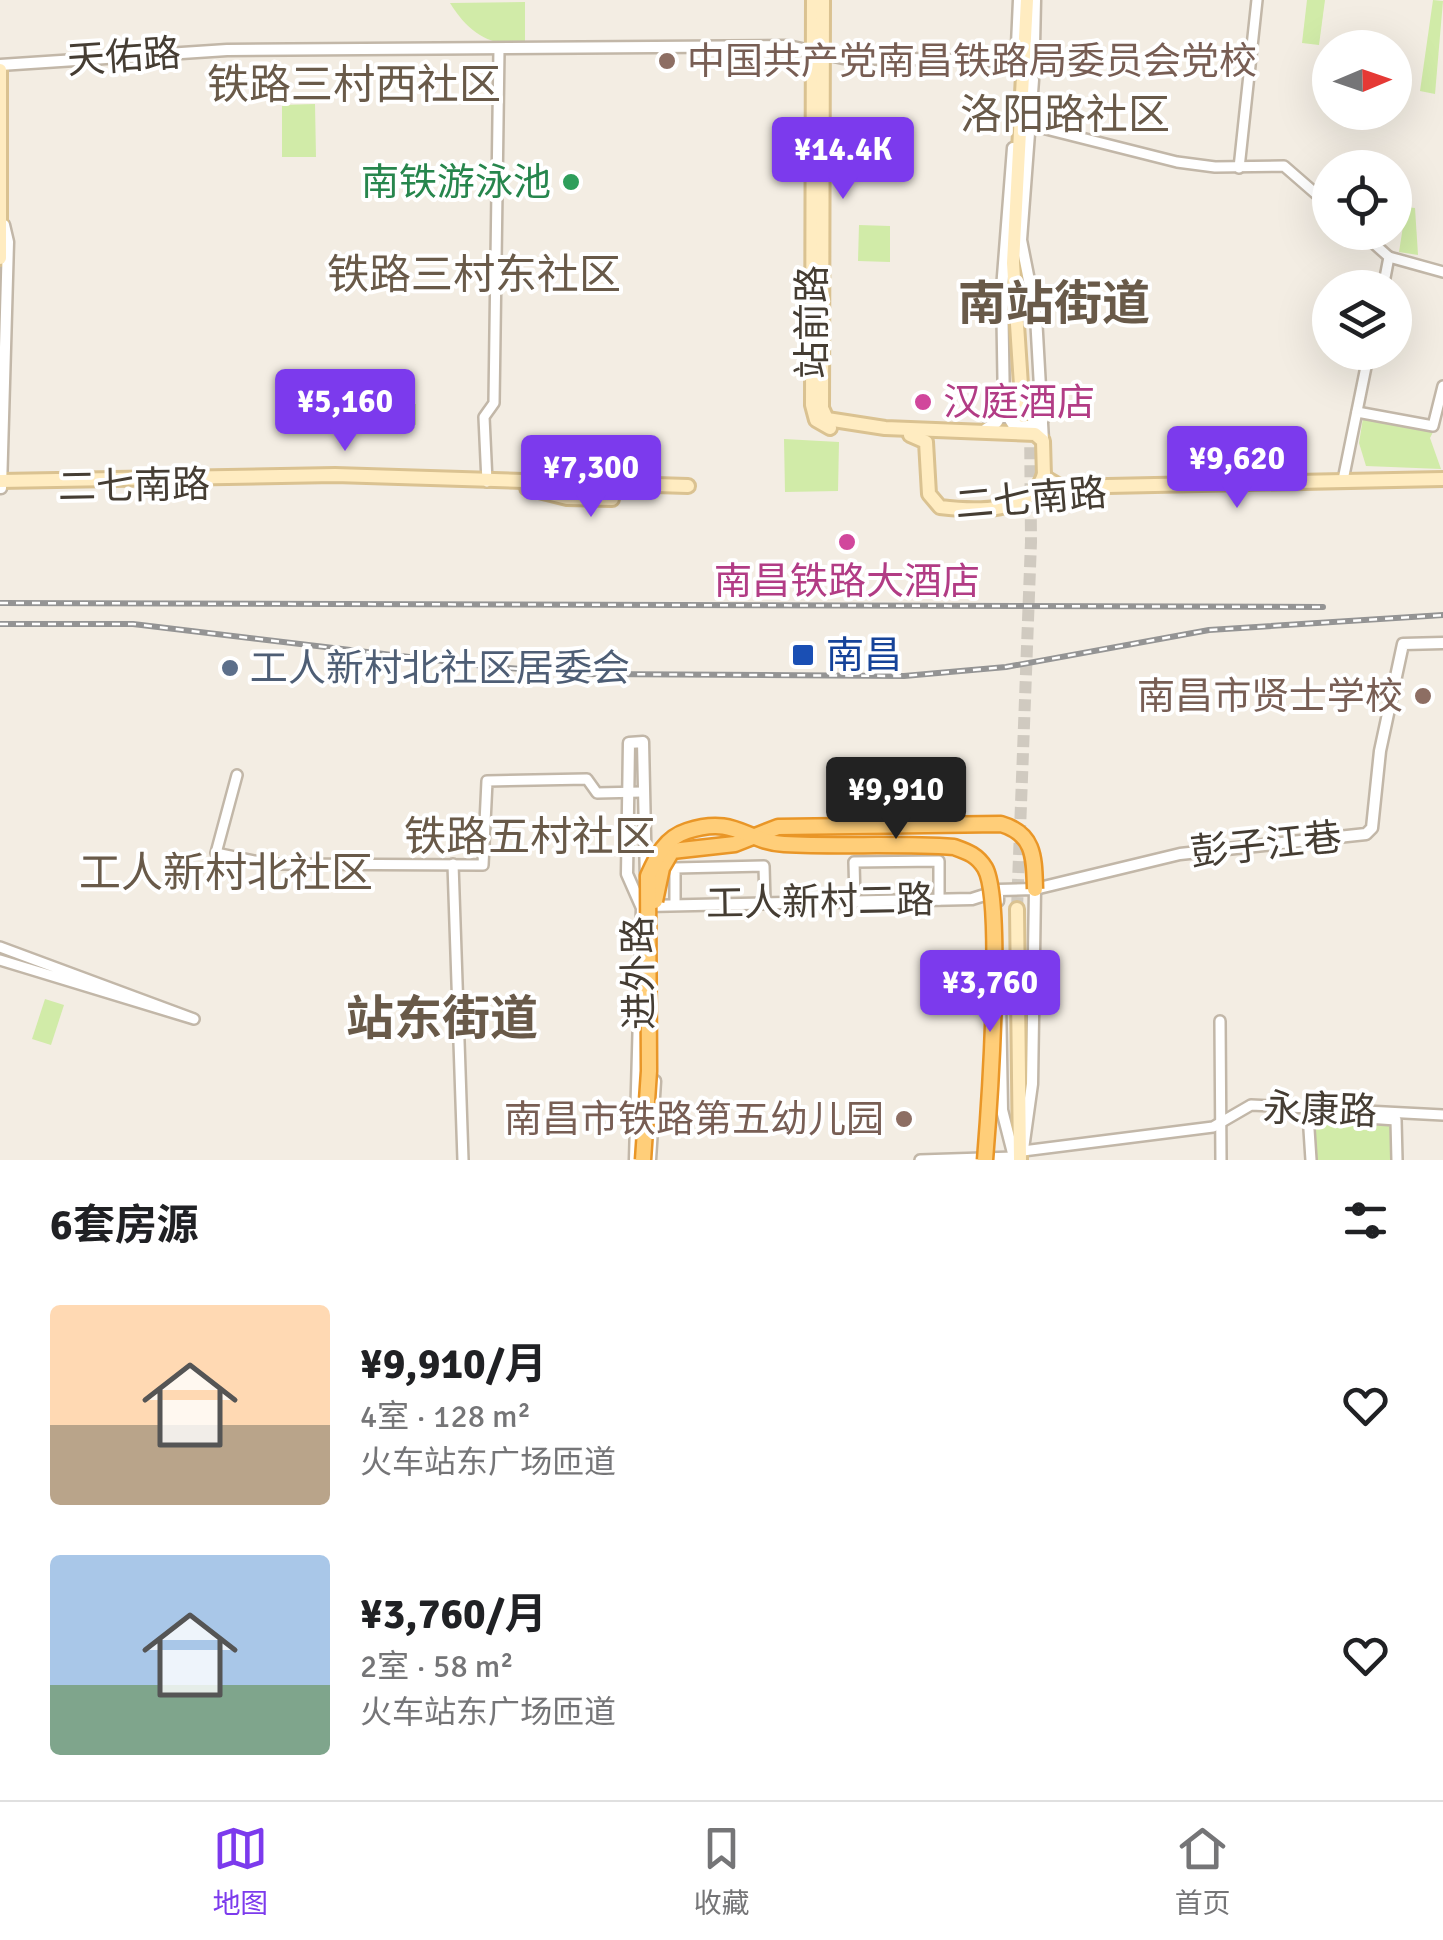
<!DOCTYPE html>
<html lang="zh">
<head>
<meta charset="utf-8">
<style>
	body { margin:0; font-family:Signika,"Noto Sans SC",sans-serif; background:#f6f6f6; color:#202124; height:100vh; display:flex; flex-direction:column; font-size:38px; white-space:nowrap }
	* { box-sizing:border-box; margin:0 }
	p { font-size:32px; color:#757577 }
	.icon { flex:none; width:55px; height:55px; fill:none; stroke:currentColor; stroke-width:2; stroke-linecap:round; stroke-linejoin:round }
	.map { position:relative; height:1160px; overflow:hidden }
	.side { display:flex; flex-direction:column; background:#fff; flex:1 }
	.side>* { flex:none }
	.needle { width:65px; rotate:88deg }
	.buttons { position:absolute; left:1312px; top:30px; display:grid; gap:20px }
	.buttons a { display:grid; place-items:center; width:100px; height:100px; border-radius:50%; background:#fff; box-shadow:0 10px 40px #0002; font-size:50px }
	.price { position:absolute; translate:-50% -85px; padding:0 22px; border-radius:10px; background:#7c3aed; color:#fff; font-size:32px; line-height:65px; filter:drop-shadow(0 2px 5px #0008) }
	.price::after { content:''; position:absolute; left:50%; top:60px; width:30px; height:22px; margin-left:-15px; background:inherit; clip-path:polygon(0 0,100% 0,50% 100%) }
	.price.on { background:#222; color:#fff }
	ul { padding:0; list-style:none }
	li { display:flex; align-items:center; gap:30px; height:250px; padding:0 50px }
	li span { display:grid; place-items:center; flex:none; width:280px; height:200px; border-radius:10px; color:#555 }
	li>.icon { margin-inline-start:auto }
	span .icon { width:120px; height:120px; fill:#fffc; stroke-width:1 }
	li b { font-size:42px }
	h2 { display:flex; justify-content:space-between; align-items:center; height:120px; padding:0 50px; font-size:42px }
	.tab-bar { display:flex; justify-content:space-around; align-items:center; height:140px; border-top:2px solid #e0e0e0; background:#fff; font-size:28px; color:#757577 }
	.tab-bar a { display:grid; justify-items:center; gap:5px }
	.tab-bar .on { color:#7c3aed }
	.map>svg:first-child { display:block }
	.green { fill:#d1eba8 }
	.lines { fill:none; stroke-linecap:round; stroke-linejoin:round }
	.secondary-tunnel { stroke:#d0cac0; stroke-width:12; stroke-dasharray:12 6; stroke-linecap:butt }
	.minor-casing { stroke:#c2b7a8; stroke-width:14 }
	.tertiary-casing { stroke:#c2b7a8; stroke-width:15 }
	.secondary-casing { stroke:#dac291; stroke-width:18 }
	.minor { stroke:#fff; stroke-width:9 }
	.tertiary { stroke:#fff; stroke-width:10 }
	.secondary { stroke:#ffecc1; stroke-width:12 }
	.rail-casing { stroke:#949494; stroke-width:6 }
	.rail { stroke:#fff; stroke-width:2.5; stroke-dasharray:8; stroke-linecap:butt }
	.trunk-bridge-casing { stroke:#e99627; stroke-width:19; stroke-linecap:butt }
	.trunk-bridge { stroke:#ffce79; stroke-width:14 }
	.education-dot { fill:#8d6e63; stroke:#fff; stroke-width:4 }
	.leisure-dot { fill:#2e9e5b; stroke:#fff; stroke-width:4 }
	.hotel-dot { fill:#d1479c; stroke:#fff; stroke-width:4 }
	.transit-dot { fill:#1a4fb4; stroke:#fff; stroke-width:4 }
	.service-dot { fill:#5c6f8a; stroke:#fff; stroke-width:4 }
	.labels { text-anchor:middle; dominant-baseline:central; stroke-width:8; stroke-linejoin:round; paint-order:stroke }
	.street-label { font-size:38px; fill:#453d33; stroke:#fff }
	.education-label { font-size:38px; fill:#785e54; stroke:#fff; text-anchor:end }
	.leisure-label { font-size:38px; fill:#27864d; stroke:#fff; text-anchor:end }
	.hotel-label { font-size:38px; fill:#b23c85; stroke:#fff; text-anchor:start }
	.transit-label { font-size:38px; fill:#164399; stroke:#fff; text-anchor:start }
	.service-label { font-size:38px; fill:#4e5e75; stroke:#fff; text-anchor:start }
	.quarter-label { font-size:42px; fill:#695a49; stroke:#fff }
	.district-label { font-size:48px; font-weight:bold; fill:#695a49; stroke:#fff }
</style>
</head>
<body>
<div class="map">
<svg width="1443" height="1160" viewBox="0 0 1443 1160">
	<rect width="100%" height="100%" fill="#f3ede3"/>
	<!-- green -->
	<g class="green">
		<path d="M1307 0H1325L1319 45 1302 43Z"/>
		<path d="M1433 0 1443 1 1435 94 1420 91Z"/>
		<path d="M525 2V43C490 48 468 32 450 3Z"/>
		<path d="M315 104 316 157H282V105Z"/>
		<path d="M1406 207 1415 208 1418 255 1399 252Z"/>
		<path d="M859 225 890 226V262L858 261Z"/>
		<rect x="377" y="404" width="39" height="21"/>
		<path d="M1363 418 1433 432 1430 438 1441 469 1366 466 1359 443Z"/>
		<path d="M784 439 839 442 838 491 785 492Z"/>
		<path d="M45 999 64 1005 51 1045 32 1039Z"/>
		<path d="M1311 1118 1393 1123 1394 1160H1314Z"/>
	</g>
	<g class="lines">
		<!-- secondary-tunnel -->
		<path class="secondary-tunnel" d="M1017 909 1031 542 1030 415"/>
		<defs>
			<g id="minor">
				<path d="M1026 124 1177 162 1215 167 1284 166 1330 206"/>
				<path d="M1239 168 1257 0"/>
				<path d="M1361 232 1389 257 1383 288"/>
				<path d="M1389 257 1443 272"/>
				<path d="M1357 412 1433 426 1443 386"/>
				<path d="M1343 480 1369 352"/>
				<path d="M487 482 484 417 494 403 499 49"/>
				<path d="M237 775 216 853 269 864 483 865 487 781 587 779 597 793 642 792"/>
				<path d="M453 864 463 1160"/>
				<path d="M855 901 854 862 939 861V900"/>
				<path d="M675 904V868L764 866 765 902"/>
				<path d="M0 947 194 1019 0 960"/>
				<path d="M1220 1021 1221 1160"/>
				<path d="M1023 1151 1213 1127 1251 1105 1443 1115"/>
				<path d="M920 1160 1014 1157"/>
				<path d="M1311 1160 1308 1114 1396 1120 1397 1160"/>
			</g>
			<g id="tertiary">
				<path d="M1019 0 1017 45 1033 80 1021 240 1036 316 1043 441"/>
				<path d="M1026 62 1034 45 1035 0"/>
				<path d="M0 65 227 50 788 46 843 58 1026 61"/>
				<path d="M1004 410 1014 426H1036L1043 419"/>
				<path d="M986 429 997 422 1004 409 1002 289 1013 148"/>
				<path d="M1 488 8 242 4 225"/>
				<path d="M1035 889 1180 854 1366 834 1372 828 1380 751 1403 644 1443 643"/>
				<path d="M998 901V890L1035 889 1032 1084 1023 1149"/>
				<path d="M647 906 972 899 994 892"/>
				<path d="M1000 998 1002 1110 1014 1157"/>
				<path d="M635 1160 642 908 627 874 629 743 643 742 646 881"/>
				<path d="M650 1160 655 1081"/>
			</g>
			<g id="secondary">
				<path d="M813 0 812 405 816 420 830 428"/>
				<path d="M823 0 822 408 827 419 885 428 1035 434 1043 441 1044 477 1061 487 1443 479"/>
				<path d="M0 70V258"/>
				<path d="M1023 416 1013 263 1027 0"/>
				<path d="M910 435 926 442 929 494 940 507C973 511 1032 515 1044 474"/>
				<path d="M0 481 335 475 688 486"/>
				<path d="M527 488 567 498 612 499 613 485"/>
				<path d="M1017 909 1020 1160"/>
			</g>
		</defs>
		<!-- minor casing -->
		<use href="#minor" class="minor-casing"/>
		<!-- tertiary casing -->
		<use href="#tertiary" class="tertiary-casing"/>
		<!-- secondary casing -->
		<use href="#secondary" class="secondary-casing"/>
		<!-- minor -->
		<use href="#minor" class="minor"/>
		<!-- tertiary -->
		<use href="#tertiary" class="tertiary"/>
		<!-- secondary -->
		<use href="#secondary" class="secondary"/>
		<defs>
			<g id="rail">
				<path d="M0 603 1323 607"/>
				<path d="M0 624H133L493 667 591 674 904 676 1006 667 1209 630 1443 615"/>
			</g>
		</defs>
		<!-- rail casing -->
		<use href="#rail" class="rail-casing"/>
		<!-- rail -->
		<use href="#rail" class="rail"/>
		<defs>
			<g id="trunk-bridge">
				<path d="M655 901 662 868 672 851 735 844 778 827 1001 824C1035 834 1034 858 1035 889"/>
				<path d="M643 1160 649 1071 648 876C657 856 665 838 687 831 736 815 746 842 784 844 840 847 897 843 954 847 968 852 977 855 985 868 1004 901 989 1111 985 1160"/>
			</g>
		</defs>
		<!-- trunk-bridge casing -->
		<use href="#trunk-bridge" class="trunk-bridge-casing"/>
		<!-- trunk-bridge -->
		<use href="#trunk-bridge" class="trunk-bridge"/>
	</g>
	<!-- markers -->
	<g class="education-dot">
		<circle cx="667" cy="61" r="10"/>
		<circle cx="1423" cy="696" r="10"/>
		<circle cx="904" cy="1119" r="10"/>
	</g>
	<circle class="leisure-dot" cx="571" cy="182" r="10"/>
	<g class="hotel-dot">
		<circle cx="923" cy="402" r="10"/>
		<circle cx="847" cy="542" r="10"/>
	</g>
	<rect class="transit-dot" x="791" y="643" width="24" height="24" rx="5"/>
	<circle class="service-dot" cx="230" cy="668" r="10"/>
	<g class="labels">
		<!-- street labels -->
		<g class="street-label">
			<text transform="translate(124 57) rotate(-4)">天佑路</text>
			<text transform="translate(812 322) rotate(-90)">站前路</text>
			<text transform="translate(134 486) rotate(-1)">二七南路</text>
			<text transform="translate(1031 499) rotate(-5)">二七南路</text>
			<text transform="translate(1266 845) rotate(-6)">彭子江巷</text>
			<text transform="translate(820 902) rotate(-1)">工人新村二路</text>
			<text transform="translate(639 973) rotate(-91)">进外路</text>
			<text transform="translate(1320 1110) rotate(2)">永康路</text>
		</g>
		<!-- education labels -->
		<g class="education-label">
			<text x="687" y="61" text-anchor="start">中国共产党南昌铁路局委员会党校</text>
			<text x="1403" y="696">南昌市贤士学校</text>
			<text x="884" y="1119">南昌市铁路第五幼儿园</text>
		</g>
		<!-- leisure labels -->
		<g class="leisure-label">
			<text x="551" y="182">南铁游泳池</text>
		</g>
		<!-- hotel labels -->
		<g class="hotel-label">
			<text x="943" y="402">汉庭酒店</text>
			<text x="847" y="581" text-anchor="middle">南昌铁路大酒店</text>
		</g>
		<!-- transit labels -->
		<g class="transit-label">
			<text x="826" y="655">南昌</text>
		</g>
		<!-- service labels -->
		<g class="service-label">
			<text x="250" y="668">工人新村北社区居委会</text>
		</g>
		<!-- quarter labels -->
		<g class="quarter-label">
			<text x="354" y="85">铁路三村西社区</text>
			<text x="1065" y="115">洛阳路社区</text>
			<text x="474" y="275">铁路三村东社区</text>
			<text x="530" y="837">铁路五村社区</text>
			<text x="226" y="873">工人新村北社区</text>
		</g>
		<!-- district labels -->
		<g class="district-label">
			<text x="1054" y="304">南站街道</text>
			<text x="442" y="1019">站东街道</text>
		</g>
	</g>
</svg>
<div class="buttons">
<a><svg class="needle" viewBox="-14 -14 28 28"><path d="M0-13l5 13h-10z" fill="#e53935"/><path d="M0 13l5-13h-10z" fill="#757577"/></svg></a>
<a><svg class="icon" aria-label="locate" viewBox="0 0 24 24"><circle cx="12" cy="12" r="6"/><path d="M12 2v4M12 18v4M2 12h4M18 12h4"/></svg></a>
<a><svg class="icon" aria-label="layers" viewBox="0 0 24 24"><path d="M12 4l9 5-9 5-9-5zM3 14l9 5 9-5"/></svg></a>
</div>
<b class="price" style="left:843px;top:202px">¥14.4K</b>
<b class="price" style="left:345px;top:454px">¥5,160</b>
<b class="price" style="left:1237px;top:511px">¥9,620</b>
<b class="price" style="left:591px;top:520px">¥7,300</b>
<b class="price on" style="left:896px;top:842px">¥9,910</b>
<b class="price" style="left:990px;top:1035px">¥3,760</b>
</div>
<section class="side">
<h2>6套房源<svg class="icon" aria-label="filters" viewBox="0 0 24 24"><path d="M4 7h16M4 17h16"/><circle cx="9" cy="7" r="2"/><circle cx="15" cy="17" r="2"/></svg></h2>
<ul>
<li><span style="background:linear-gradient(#ffd9b3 60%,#b9a48a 0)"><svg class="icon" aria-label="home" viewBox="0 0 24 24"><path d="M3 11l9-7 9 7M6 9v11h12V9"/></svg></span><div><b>¥9,910/月</b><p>4室 · 128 m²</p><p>火车站东广场匝道</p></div><svg class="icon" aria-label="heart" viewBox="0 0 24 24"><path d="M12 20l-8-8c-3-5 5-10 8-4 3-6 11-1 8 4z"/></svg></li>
<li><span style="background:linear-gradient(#a9c7e8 65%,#7fa58c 0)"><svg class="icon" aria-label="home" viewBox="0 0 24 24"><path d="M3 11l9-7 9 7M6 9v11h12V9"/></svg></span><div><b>¥3,760/月</b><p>2室 · 58 m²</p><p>火车站东广场匝道</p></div><svg class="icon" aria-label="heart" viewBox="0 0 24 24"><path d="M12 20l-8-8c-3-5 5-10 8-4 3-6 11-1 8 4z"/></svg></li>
</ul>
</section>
<nav class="tab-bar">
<a class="on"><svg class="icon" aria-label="map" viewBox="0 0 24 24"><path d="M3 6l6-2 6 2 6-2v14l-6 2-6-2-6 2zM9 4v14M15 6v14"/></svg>地图</a>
<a><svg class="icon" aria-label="saved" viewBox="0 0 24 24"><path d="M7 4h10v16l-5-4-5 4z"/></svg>收藏</a>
<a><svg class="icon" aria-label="home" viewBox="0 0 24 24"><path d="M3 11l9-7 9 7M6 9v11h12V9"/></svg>首页</a>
</nav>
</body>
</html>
